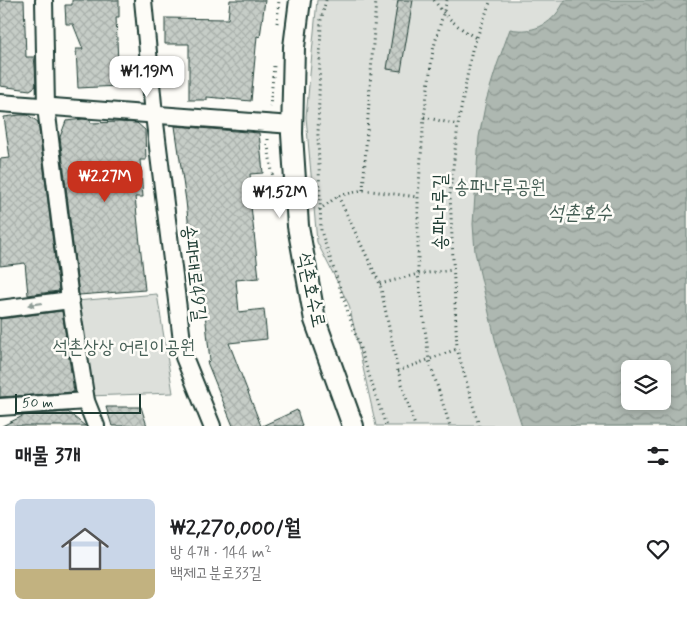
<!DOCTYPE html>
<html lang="ko">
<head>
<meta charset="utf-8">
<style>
	body { margin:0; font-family:Mynerve,"Poor Story",sans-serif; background:#f2f2f2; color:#202124; height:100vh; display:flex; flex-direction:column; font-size:19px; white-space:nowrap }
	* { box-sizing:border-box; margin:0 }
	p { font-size:16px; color:#757577 }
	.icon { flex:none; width:28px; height:28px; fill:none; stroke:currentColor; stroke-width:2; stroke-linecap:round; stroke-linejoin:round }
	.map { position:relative; height:426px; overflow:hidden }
	.side { display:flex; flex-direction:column; background:#fff; flex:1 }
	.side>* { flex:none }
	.buttons { position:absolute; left:621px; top:360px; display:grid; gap:10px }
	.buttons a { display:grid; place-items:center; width:50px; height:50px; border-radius:8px; background:#fff; box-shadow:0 2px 8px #0003; font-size:25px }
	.scale { position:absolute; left:15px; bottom:12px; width:126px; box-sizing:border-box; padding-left:5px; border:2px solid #1f3d34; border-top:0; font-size:14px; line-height:18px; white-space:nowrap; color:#1f3d34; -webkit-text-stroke:4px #fdfcf7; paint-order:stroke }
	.price { position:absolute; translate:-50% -42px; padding:0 11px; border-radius:10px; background:#fff; color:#222; font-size:16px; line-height:32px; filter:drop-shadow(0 1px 2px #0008) }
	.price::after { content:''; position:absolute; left:50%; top:30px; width:15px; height:11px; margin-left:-8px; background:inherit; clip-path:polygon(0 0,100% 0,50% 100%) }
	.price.current { background:#c8321e; color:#fff }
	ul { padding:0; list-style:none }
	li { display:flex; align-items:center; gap:15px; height:125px; padding:0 15px }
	li span { display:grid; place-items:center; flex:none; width:140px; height:100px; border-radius:8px; color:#555 }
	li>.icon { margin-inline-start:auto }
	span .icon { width:60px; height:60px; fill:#fffc; stroke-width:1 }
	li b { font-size:21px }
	h2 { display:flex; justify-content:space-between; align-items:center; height:60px; padding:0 15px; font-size:21px }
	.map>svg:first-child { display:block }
	.park { fill:#dde0db; stroke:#7e8e88; fill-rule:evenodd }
	.water { fill:url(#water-waves); stroke:#75877f; fill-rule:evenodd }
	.building { fill:url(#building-cross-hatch); stroke:#1f3d34 }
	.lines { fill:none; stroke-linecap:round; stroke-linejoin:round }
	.minor-casing { stroke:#1f3d34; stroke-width:20 }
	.tertiary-casing { stroke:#1f3d34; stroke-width:24 }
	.path { stroke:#1f3d34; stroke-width:3; stroke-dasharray:1 4; stroke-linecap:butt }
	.minor { stroke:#fdfcf7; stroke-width:16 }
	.tertiary { stroke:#fdfcf7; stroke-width:20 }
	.oneway { fill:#8e9c96 }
	.labels { text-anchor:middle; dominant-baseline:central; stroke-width:5; stroke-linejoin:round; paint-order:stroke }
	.park-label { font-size:19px; fill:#455e55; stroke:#fdfcf7 }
	.street-label { font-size:19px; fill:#1f3d34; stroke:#fdfcf7 }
	.water-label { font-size:20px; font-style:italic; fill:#435c53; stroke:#fdfcf7 }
</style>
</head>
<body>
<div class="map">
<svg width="687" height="426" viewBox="0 0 687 426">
	<defs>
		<pattern id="water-waves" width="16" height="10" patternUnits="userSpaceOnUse" patternTransform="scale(1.25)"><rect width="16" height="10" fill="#aeb8b1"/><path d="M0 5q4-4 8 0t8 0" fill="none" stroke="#8d9791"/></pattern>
		<pattern id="building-cross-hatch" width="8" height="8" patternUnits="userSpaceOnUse" patternTransform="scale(1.25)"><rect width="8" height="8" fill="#c6cdc7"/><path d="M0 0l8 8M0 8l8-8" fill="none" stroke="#aab1ac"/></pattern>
	</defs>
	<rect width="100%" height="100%" fill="#fdfcf7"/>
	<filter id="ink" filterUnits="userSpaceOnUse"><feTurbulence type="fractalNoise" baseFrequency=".02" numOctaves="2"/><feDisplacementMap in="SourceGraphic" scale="10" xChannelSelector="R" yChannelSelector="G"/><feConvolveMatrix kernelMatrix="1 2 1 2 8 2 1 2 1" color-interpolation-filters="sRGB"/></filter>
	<g filter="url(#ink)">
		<!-- park -->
		<g class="park">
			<path d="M317 0H687V426H376L349 305 317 242 306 117ZM630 369H662V401H630Z"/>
			<path d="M157 294 173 393 88 396 76 301Z"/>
		</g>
		<!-- water -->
		<path class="water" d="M565 0H687V426H522L498 352 475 252 473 224 479 137 486 101 497 65 510 29C536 34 554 23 565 0ZM630 369H662V401H630Z"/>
		<!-- building -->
		<g class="building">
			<path d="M0 0H24L26 57H34L35 66 36 86 30 90 0 86Z"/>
			<path d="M72 0H119V17H116L119 86 78 88 76 49H83L73 24H66L65 5H72Z"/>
			<path d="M230 0H265L260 37 257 36 251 101 207 97V100H189V44H165V18L228 19Z"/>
			<path d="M398 0H413L401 71 387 69Z"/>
			<path d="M20 115H28L38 122 59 291 28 295 25 263 0 266V159L10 158 4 117Z"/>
			<path d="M83 119 90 120 91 123 118 122 137 123 145 130 146 160H140L143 197H135L145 290 79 295 60 137 66 121Z"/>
			<path d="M175 126 259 133 263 173 250 174 252 196 250 197 259 278 236 280 239 312 264 309 267 339 229 343 261 426H233L207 362 210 361 202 284 195 285 186 201Z"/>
			<path d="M62 311 74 392 0 397V319Z"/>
			<path d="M106 407H141L147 426H112Z"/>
			<path d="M297 410 302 426H262Z"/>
			<path d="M68 412 85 426H2L25 415Z"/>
		</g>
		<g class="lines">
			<defs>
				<g id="minor">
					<path d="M44 0 46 107 70 300 86 401 96 426"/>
					<path d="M143 0 154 115 184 357 212 426"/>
					<path d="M0 103 292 125"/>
					<path d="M0 309 70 300"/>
					<path d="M0 407 86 401"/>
				</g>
				<path id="tertiary" d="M300 0 294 47 292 134 298 226 315 320 353 426"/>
			</defs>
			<!-- minor casing -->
			<use href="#minor" class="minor-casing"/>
			<!-- tertiary casing -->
			<use href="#tertiary" class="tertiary-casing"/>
			<!-- path -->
			<g class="path">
				<path d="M326 0 321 20 318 135 321 231 386 426"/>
				<path d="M434 0C446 18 458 27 476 38"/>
				<path d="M447 0 433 50 424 117 418 197V274L429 360 450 426"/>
				<path d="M277 23 279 0"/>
				<path d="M270 107 274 66"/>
				<path d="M424 117 458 125"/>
				<path d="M268 139V146L276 197"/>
				<path d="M363 190 376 0"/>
				<path d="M338 196 380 284 398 371 415 426"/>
				<path d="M319 210 338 196 363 190 418 197"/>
				<path d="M380 284 418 274 453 270"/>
				<path d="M398 371 457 349"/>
				<path d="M479 426 457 349 450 193 458 125 472 50 491 0"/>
			</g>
			<!-- minor -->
			<use href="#minor" class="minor"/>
			<!-- tertiary -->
			<use href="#tertiary" class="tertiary"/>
		</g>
		<!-- one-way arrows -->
		<defs><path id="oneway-solid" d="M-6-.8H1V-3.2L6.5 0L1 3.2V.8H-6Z" transform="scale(1.25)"/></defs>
		<use class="oneway" href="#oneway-solid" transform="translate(35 304) rotate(172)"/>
	</g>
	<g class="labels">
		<!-- park labels -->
		<g class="park-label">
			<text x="500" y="187">송파나루공원</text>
			<text x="124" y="347">석촌상상 어린이공원</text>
		</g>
		<!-- street labels -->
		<g class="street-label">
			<text transform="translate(440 212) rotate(-90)">송파나루길</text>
			<text transform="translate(194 273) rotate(83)">송파대로49길</text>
			<text transform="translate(311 290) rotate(78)">석촌호수로</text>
		</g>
		<!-- water labels -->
		<g class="water-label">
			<text x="580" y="213">석촌호수</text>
		</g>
	</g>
</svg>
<div class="buttons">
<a><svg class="icon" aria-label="layers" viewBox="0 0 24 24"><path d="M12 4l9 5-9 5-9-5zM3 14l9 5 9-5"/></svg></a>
</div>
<div class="scale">50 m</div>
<b class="price" style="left:147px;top:98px">₩1.19M</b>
<b class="price current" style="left:105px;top:203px">₩2.27M</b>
<b class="price" style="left:280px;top:219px">₩1.52M</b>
</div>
<section class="side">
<h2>매물 3개<svg class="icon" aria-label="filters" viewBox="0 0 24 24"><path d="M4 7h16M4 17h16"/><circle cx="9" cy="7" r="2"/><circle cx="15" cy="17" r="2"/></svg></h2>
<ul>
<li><span style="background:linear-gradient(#c9d6e8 70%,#c2b280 0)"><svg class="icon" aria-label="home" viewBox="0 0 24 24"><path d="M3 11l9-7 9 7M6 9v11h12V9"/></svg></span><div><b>₩2,270,000/월</b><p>방 4개 · 144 m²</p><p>백제고분로33길</p></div><svg class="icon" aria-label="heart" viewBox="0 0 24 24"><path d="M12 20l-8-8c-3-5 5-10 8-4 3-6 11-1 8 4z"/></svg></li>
</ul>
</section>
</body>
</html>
